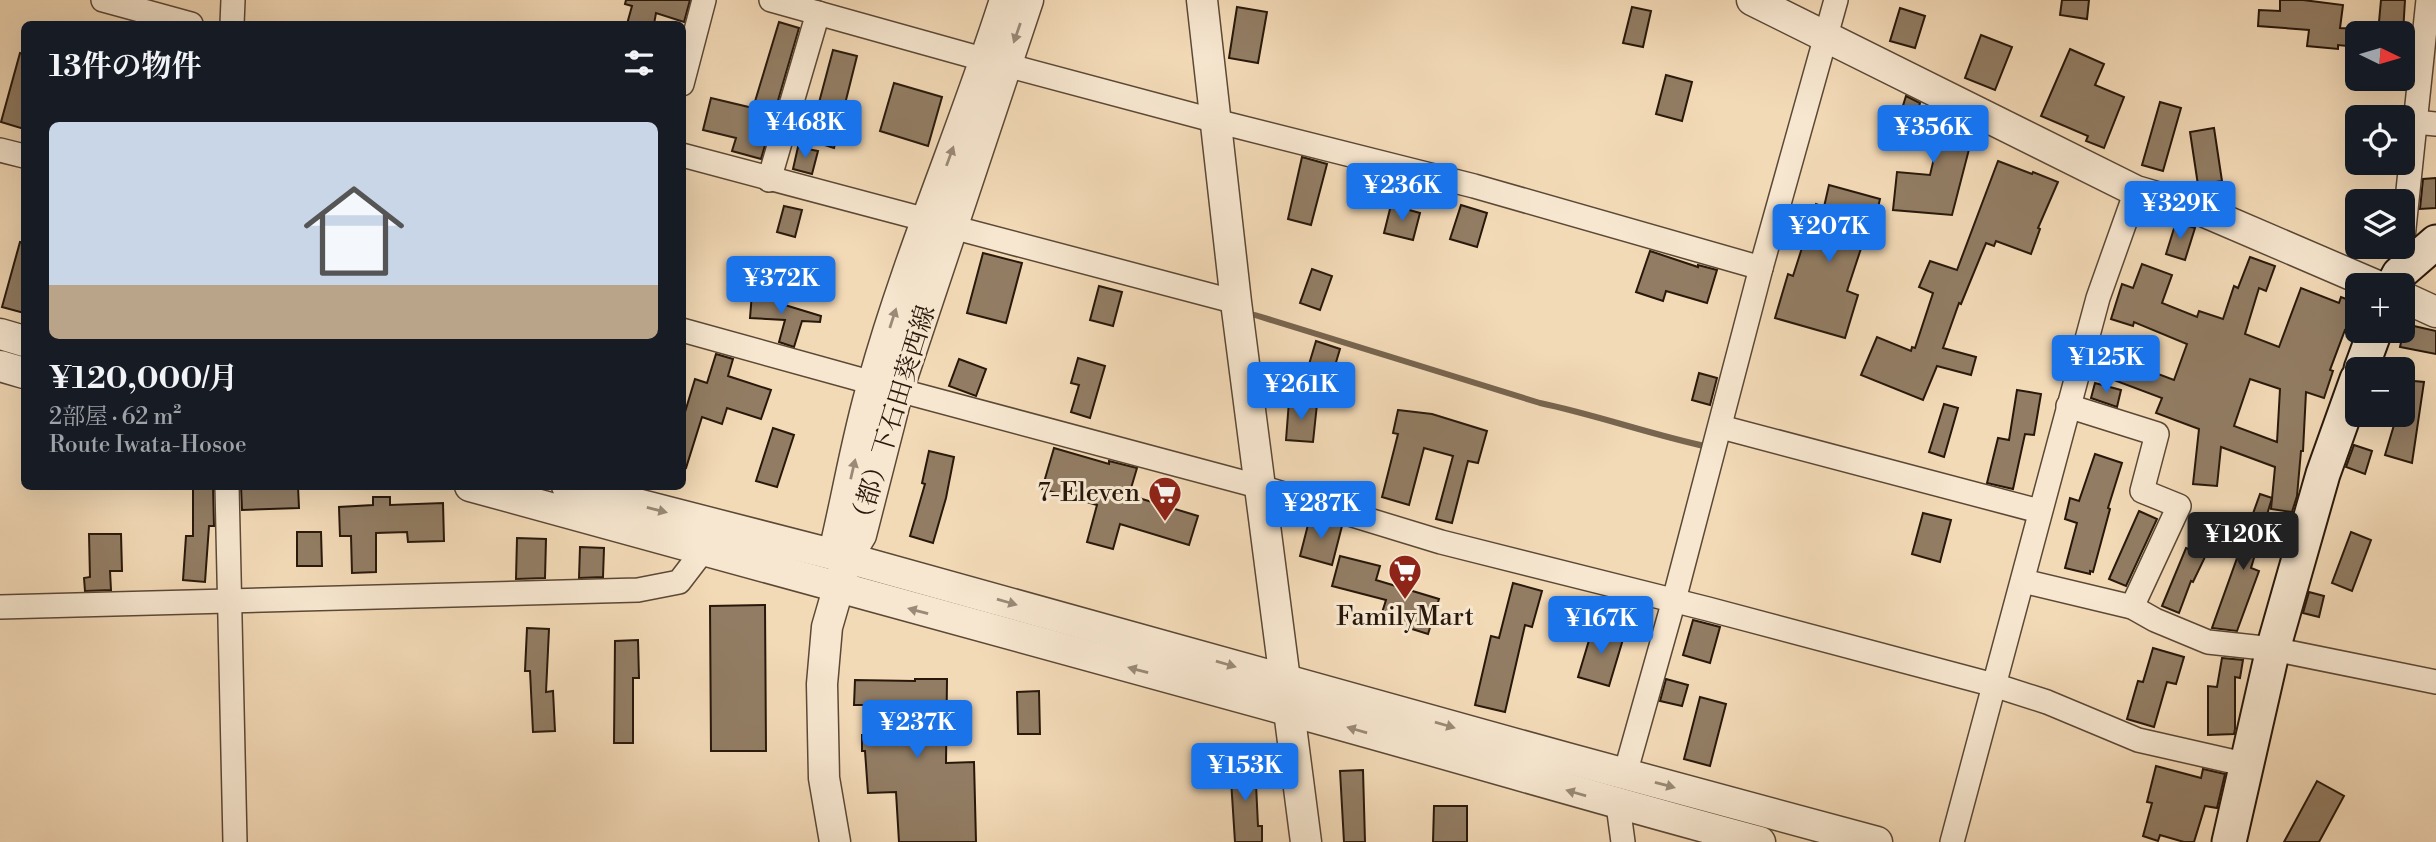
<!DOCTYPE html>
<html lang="ja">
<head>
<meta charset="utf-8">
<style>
	body { margin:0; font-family:"Libre Bodoni","Noto Serif JP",serif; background:#242831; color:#f1f3f6; height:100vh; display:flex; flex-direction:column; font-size:26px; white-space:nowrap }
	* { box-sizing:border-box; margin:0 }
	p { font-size:23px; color:#9ea1a6 }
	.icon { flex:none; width:38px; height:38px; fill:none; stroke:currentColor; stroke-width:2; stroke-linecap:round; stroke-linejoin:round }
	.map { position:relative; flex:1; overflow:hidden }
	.sheet { position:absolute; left:21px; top:21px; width:665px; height:469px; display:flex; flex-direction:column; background:#171b24; border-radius:10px; box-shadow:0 7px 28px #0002 }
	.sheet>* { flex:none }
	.needle { width:46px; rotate:95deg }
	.buttons { position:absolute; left:2345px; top:21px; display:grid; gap:14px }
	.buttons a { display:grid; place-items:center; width:70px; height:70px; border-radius:10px; background:#171b24; box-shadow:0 7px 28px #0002; font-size:35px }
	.price { position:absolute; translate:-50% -60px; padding:0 16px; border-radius:7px; background:#1a73e8; color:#fff; font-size:23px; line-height:46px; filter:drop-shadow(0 2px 4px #0008) }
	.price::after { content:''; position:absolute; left:50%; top:42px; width:21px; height:16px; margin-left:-10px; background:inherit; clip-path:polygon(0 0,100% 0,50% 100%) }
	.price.selected { background:#222; color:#fff }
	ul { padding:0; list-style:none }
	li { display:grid; align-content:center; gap:14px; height:371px; padding:0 28px }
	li+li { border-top:2px solid #363941 }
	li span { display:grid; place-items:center; height:217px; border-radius:10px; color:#555 }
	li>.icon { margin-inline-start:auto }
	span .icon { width:126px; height:126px; fill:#fffc; stroke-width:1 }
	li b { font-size:30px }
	h2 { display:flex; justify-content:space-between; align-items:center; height:84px; padding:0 28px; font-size:30px }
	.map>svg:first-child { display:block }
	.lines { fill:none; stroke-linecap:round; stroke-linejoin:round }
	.stream { stroke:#78654f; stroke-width:6 }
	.building { fill:#927d64; stroke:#28180b; stroke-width:2; fill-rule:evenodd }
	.minor-casing { stroke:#5b4836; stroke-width:26 }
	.tertiary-casing { stroke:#5b4836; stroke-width:33 }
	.secondary-casing { stroke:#28180b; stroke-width:37 }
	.minor { stroke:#f7e7d0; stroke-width:23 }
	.tertiary { stroke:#f7e7d0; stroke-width:30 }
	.secondary { stroke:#f7e7d0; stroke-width:33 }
	.oneway { fill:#9a8a77 }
	.labels { text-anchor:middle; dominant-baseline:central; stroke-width:6; stroke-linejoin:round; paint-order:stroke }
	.street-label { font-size:26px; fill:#28180b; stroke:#f7e7d0 }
	.poi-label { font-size:26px; fill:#28180b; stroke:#f7e7d0; text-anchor:end }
</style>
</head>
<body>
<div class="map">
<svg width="2436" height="842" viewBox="0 0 2436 842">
	<rect width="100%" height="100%" fill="#f3dab7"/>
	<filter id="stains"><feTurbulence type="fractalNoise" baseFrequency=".00286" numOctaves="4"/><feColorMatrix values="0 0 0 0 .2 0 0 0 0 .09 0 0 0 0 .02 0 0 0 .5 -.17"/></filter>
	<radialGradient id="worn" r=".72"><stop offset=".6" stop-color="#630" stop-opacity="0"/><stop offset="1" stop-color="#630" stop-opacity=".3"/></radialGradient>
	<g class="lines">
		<!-- stream -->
		<path class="stream" d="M1255 315 1540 403C1597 415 1652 435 1709 447"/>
	</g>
	<!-- building -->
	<g class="building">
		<path d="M626 0H690L684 22 656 13 654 24H627L632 6 625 4Z"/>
		<path d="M2062 0H2089L2087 19 2060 15Z"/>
		<path d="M2280 0H2303L2343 5 2340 28 2358 29 2357 47 2338 45V49L2307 46 2309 30 2258 26 2259 10 2280 11Z"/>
		<path d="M2381 0H2405L2403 33H2378Z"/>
		<path d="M1237 7 1267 12 1258 63 1229 58Z"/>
		<path d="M1632 7 1651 11 1643 47 1623 43Z"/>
		<path d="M1900 8 1925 16 1915 48 1890 41Z"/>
		<path d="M779 22 799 28 761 159 732 151 736 138 703 130 711 98 753 108Z"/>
		<path d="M1981 35 2012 47 1995 90 1965 78Z"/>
		<path d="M2070 49 2104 64 2095 85 2124 97 2104 148 2086 141 2088 136 2041 116Z"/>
		<path d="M833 50 857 56 834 148 809 140Z"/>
		<path d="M20 53 24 54V129L1 122Z"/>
		<path d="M1666 75 1692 82 1682 121 1656 114Z"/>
		<path d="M894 83 942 97 928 146 880 131Z"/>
		<path d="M1906 96 1920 103 1917 114 1974 130 1952 215 1893 210 1897 172 1930 175 1939 137 1897 125Z"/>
		<path d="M2160 102 2181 108 2163 171 2142 165Z"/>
		<path d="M2214 128 2222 181 2198 185 2190 132Z"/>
		<path d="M798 147 818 151 812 174 793 169Z"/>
		<path d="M1302 157 1327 164 1311 225 1288 219Z"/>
		<path d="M1998 161 2032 174 2033 172 2058 182 2038 228 2040 229 2031 254 1996 241 1994 246 1986 243 1961 304 1959 303 1943 348 1976 357 1971 375 1937 366 1923 400 1861 375 1877 337 1911 351 1912 347 1915 348 1933 293 1919 287 1930 261 1957 270Z"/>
		<path d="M2436 178V208L2420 209 2423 179Z"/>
		<path d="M1829 185 1880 199 1876 216 1872 215 1847 291 1858 295 1845 338 1775 318 1788 274 1793 276 1816 204 1824 207Z"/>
		<path d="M1391 205 1420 213 1413 240 1384 233Z"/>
		<path d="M1461 205 1487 213 1477 247 1450 239Z"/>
		<path d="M784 206 802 210 795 237 777 232Z"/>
		<path d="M2176 222 2195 228 2185 260 2166 254Z"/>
		<path d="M20 242 24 243V313L2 307Z"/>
		<path d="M1650 251 1698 267V265L1717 270 1707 303 1666 291 1663 301 1636 292Z"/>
		<path d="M983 253 1022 263 1006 323 967 313Z"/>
		<path d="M2250 257 2275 266 2266 291 2259 288 2245 334 2279 347 2301 288 2339 303 2341 297 2357 303V311L2350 331 2345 330 2330 370 2333 371 2324 398 2306 392 2303 451H2301L2297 496 2292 512 2271 509 2275 467 2221 447 2217 486 2193 484 2199 429 2156 413 2162 398 2111 379 2118 359 2174 380 2187 344 2134 322 2133 326 2111 319 2122 284 2133 288 2142 264 2172 275 2162 303 2197 317 2199 311 2223 319 2234 286 2238 288ZM2250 379 2280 389 2277 442 2234 426Z"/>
		<path d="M1312 269 1332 276 1320 310 1300 303Z"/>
		<path d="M1099 286 1122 292 1113 326 1090 320Z"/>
		<path d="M752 293 775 294V302L821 316 820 322 802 321 794 347 779 342 785 320 750 318Z"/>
		<path d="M2405 324 2436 331V354L2400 347Z"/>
		<path d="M1316 341 1340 349 1331 379 1307 371Z"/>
		<path d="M716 354 733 359 728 376 771 390 761 419 727 408 722 424 702 417 686 468 682 467V422L695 379 707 383Z"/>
		<path d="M1078 358 1105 366 1090 418 1071 412 1079 385 1071 383Z"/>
		<path d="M959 359 986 369 976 396 949 386Z"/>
		<path d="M1699 373 1717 378 1710 405 1692 400Z"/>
		<path d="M2403 380 2424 382 2412 463 2385 455 2397 415H2403Z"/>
		<path d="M2095 383 2121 390 2117 407 2091 398Z"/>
		<path d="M2017 390 2041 394 2034 435 2025 434 2013 489 1987 483 1998 438 2009 440Z"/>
		<path d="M1289 401 1317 404 1313 442 1286 440Z"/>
		<path d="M1944 404 1958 408 1944 457 1929 452Z"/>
		<path d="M1398 410 1432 414 1487 431 1478 463 1468 461 1452 523 1436 519 1453 456 1424 448 1409 505 1382 497 1398 434 1393 433Z"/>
		<path d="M773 428 794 435 777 487 756 481Z"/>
		<path d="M2354 445 2372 451 2365 474 2346 467Z"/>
		<path d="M1054 448 1109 464V461L1137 468 1129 495 1198 516 1189 545 1120 524 1113 549 1087 542 1097 505 1042 489Z"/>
		<path d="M929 451 954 457 946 498 933 543 910 536 925 484 922 483Z"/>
		<path d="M2095 454 2122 463 2108 508 2110 509 2093 572 2090 571V574L2065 568 2077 523 2065 519 2070 498 2079 501Z"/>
		<path d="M193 486H213L214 526H209L205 582 183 580 186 536H193Z"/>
		<path d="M241 486H298L299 508 242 510Z"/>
		<path d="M2260 494 2272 498 2251 568 2259 571 2237 631 2212 628Z"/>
		<path d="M373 497H390V505L443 503 444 541 408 542 407 532 376 533V572L352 573 351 536H340L339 507 373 505Z"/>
		<path d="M2139 511 2157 519 2126 586 2109 579Z"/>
		<path d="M1923 513 1951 520 1940 562 1912 554Z"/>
		<path d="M1310 517 1342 526 1332 565 1300 556Z"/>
		<path d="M297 532H321L322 566H297Z"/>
		<path d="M2351 532 2371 540 2352 591 2332 583Z"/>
		<path d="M89 534H121L122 571H110L111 590 85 591 84 578 90 577Z"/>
		<path d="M517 538 546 539 545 578 516 579Z"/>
		<path d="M580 547 604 548 603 577 579 578Z"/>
		<path d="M2186 548 2205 557 2193 582 2191 581 2179 613 2162 606Z"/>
		<path d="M1340 556 1380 566 1376 580 1439 599 1428 634 1380 619 1386 600 1332 586Z"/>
		<path d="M1513 583 1542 591 1532 627 1525 625 1505 712 1475 705 1491 636 1499 638Z"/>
		<path d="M2309 592 2324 596 2319 617 2303 613Z"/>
		<path d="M765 605 766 751H711L710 606Z"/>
		<path d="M1693 620 1720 627 1710 663 1683 655Z"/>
		<path d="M1593 627 1624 636 1609 686 1578 677Z"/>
		<path d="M527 628 549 629 546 692 553 691 555 731 533 732 530 671H525Z"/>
		<path d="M638 640 639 678H633V743H614L615 641Z"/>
		<path d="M2153 648 2184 657 2176 684 2167 682 2154 727 2127 719 2138 681 2143 682Z"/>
		<path d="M2222 658 2243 660 2240 678 2235 677V729L2234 734 2208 735V686L2217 687Z"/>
		<path d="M915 679H947L946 763 974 762 976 842H899L896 792 868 793 865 751H862V735H865L866 705H854L855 680 915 681Z"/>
		<path d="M1666 679 1688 685 1682 706 1660 701Z"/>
		<path d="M1039 691 1040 734H1018L1017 692Z"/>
		<path d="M1700 697 1726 704 1710 766 1684 759Z"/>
		<path d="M1255 763 1258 826H1262V842H1235L1230 764Z"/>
		<path d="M2156 766 2201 778 2203 769 2225 774 2217 808 2205 806 2194 842H2184L2160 835 2158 841 2143 836 2152 803 2147 802Z"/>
		<path d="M1363 770 1365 842H1344L1340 771Z"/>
		<path d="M2317 781 2344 796 2319 842H2284Z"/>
		<path d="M1434 806H1467V842H1433Z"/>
	</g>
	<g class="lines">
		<defs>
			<g id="minor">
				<path d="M103 0 191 24"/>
				<path d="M771 0 986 60"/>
				<path d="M232 24 233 0"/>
				<path d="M1006 65 1216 121 1474 186 1761 268"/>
				<path d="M682 84 704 0"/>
				<path d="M2415 122 2436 124"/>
				<path d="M0 150 24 156"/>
				<path d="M682 155 927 220"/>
				<path d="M769 180 818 13"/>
				<path d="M952 227 1236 302"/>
				<path d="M2403 238 2428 0"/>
				<path d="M682 330 873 383"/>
				<path d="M898 390 1261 487 1441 542 1708 609 1994 685 2047 702 2138 740 2248 765"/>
				<path d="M2068 406 2157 434 2142 491 2179 506 2132 607"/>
				<path d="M1721 427 2039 511"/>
				<path d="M227 486 235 842"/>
				<path d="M2023 581 2132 607 2155 620 2208 642 2273 649 2436 682"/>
				<path d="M0 607 638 590 679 582 702 552"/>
				<path d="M1625 774 1674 600 1761 268 1836 0"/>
				<path d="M1618 805 1623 842"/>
				<path d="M1952 842 2098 298 2136 191"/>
			</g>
			<g id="tertiary">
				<path d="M1202 0 1236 302 1306 842"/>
				<path d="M1752 0 2136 191 2198 209 2375 285"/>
				<path d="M2403 297 2436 312"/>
				<path d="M0 334 24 341"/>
				<path d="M0 366 24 373"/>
				<path d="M470 486C742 563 1015 635 1287 710 1445 753 1602 800 1760 842"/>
				<path d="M567 486 847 558 1570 759 1877 842"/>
				<path d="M847 558 837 539C849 487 858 434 873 383 909 253 964 129 1005 0"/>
				<path d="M835 842 824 778 822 684 827 627 847 558 861 535 898 390 1028 0"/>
			</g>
			<g id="secondary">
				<path d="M2393 285 2399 274 2436 242"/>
				<path d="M2361 369 2375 331"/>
				<path d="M2229 842 2273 649 2323 474 2357 379"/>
			</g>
		</defs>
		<!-- minor casing -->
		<use href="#minor" class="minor-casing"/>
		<!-- tertiary casing -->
		<use href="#tertiary" class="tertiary-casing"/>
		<!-- secondary casing -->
		<use href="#secondary" class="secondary-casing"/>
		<!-- minor -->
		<use href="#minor" class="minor"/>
		<!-- tertiary -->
		<use href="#tertiary" class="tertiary"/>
		<!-- secondary -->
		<use href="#secondary" class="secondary"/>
	</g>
	<!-- one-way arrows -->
	<defs><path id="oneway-solid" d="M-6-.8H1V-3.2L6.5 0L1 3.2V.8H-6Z" transform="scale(1.75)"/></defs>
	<g class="oneway">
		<use href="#oneway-solid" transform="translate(1017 33) rotate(109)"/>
		<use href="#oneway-solid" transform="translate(950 156) rotate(-70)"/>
		<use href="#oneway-solid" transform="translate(893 318) rotate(-72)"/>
		<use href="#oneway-solid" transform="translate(853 469) rotate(-77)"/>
		<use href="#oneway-solid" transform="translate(657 510) rotate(14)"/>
		<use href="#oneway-solid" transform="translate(1007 602) rotate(16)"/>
		<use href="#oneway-solid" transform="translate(918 611) rotate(-165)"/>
		<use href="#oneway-solid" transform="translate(1226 664) rotate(16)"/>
		<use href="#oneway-solid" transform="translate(1138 670) rotate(-165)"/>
		<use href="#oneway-solid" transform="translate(1445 725) rotate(16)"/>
		<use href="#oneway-solid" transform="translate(1357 730) rotate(-164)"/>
		<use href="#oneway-solid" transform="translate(1665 785) rotate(15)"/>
		<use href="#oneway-solid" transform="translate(1576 793) rotate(-164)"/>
	</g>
	<!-- icons -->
	<defs>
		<symbol id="supermarket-pin" viewBox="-11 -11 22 30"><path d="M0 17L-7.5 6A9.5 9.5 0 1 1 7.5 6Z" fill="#8f2418" stroke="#f7e7d0"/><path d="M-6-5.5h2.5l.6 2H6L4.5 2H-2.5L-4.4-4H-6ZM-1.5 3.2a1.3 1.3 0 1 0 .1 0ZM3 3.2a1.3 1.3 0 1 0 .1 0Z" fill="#fff"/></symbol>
	</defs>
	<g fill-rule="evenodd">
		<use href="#supermarket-pin" x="1146" y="474" width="38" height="52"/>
		<use href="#supermarket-pin" x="1386" y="552" width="38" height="52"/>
	</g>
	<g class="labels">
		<!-- street labels -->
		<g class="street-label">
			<text transform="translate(893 418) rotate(-73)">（都）下石田葵西線</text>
		</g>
		<!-- poi labels -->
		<g class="poi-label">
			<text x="1140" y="493">7-Eleven</text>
			<text x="1405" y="617" text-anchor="middle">FamilyMart</text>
		</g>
	</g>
	<rect width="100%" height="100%" filter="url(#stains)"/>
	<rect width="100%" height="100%" fill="url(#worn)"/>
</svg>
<div class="buttons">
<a><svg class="needle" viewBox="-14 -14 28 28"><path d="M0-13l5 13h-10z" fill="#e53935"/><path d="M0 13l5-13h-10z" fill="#9ea1a6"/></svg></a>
<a><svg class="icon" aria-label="locate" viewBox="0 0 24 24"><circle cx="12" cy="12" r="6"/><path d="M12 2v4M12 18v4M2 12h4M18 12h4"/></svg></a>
<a><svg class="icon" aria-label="layers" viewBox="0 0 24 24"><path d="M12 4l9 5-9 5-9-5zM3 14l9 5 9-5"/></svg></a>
<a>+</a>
<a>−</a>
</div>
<b class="price" style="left:805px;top:160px">¥468K</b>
<b class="price" style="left:1933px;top:165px">¥356K</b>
<b class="price" style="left:1402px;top:223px">¥236K</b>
<b class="price" style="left:2180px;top:241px">¥329K</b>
<b class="price" style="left:1829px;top:264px">¥207K</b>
<b class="price" style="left:781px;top:316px">¥372K</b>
<b class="price" style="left:2106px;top:395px">¥125K</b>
<b class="price" style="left:1301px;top:422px">¥261K</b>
<b class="price" style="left:1321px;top:541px">¥287K</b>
<b class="price selected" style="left:2243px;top:572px">¥120K</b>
<b class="price" style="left:1601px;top:656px">¥167K</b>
<b class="price" style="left:917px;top:760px">¥237K</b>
<b class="price" style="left:1245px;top:803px">¥153K</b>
<section class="sheet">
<h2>13件の物件<svg class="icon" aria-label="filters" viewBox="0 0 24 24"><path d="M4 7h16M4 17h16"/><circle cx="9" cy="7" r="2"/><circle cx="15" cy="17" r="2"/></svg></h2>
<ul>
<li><span style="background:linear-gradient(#c9d6e8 75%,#b9a48a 0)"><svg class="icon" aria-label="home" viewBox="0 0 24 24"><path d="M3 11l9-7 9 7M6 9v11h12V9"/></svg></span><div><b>¥120,000/月</b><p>2部屋 · 62 m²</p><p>Route Iwata-Hosoe</p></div></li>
</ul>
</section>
</div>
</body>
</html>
